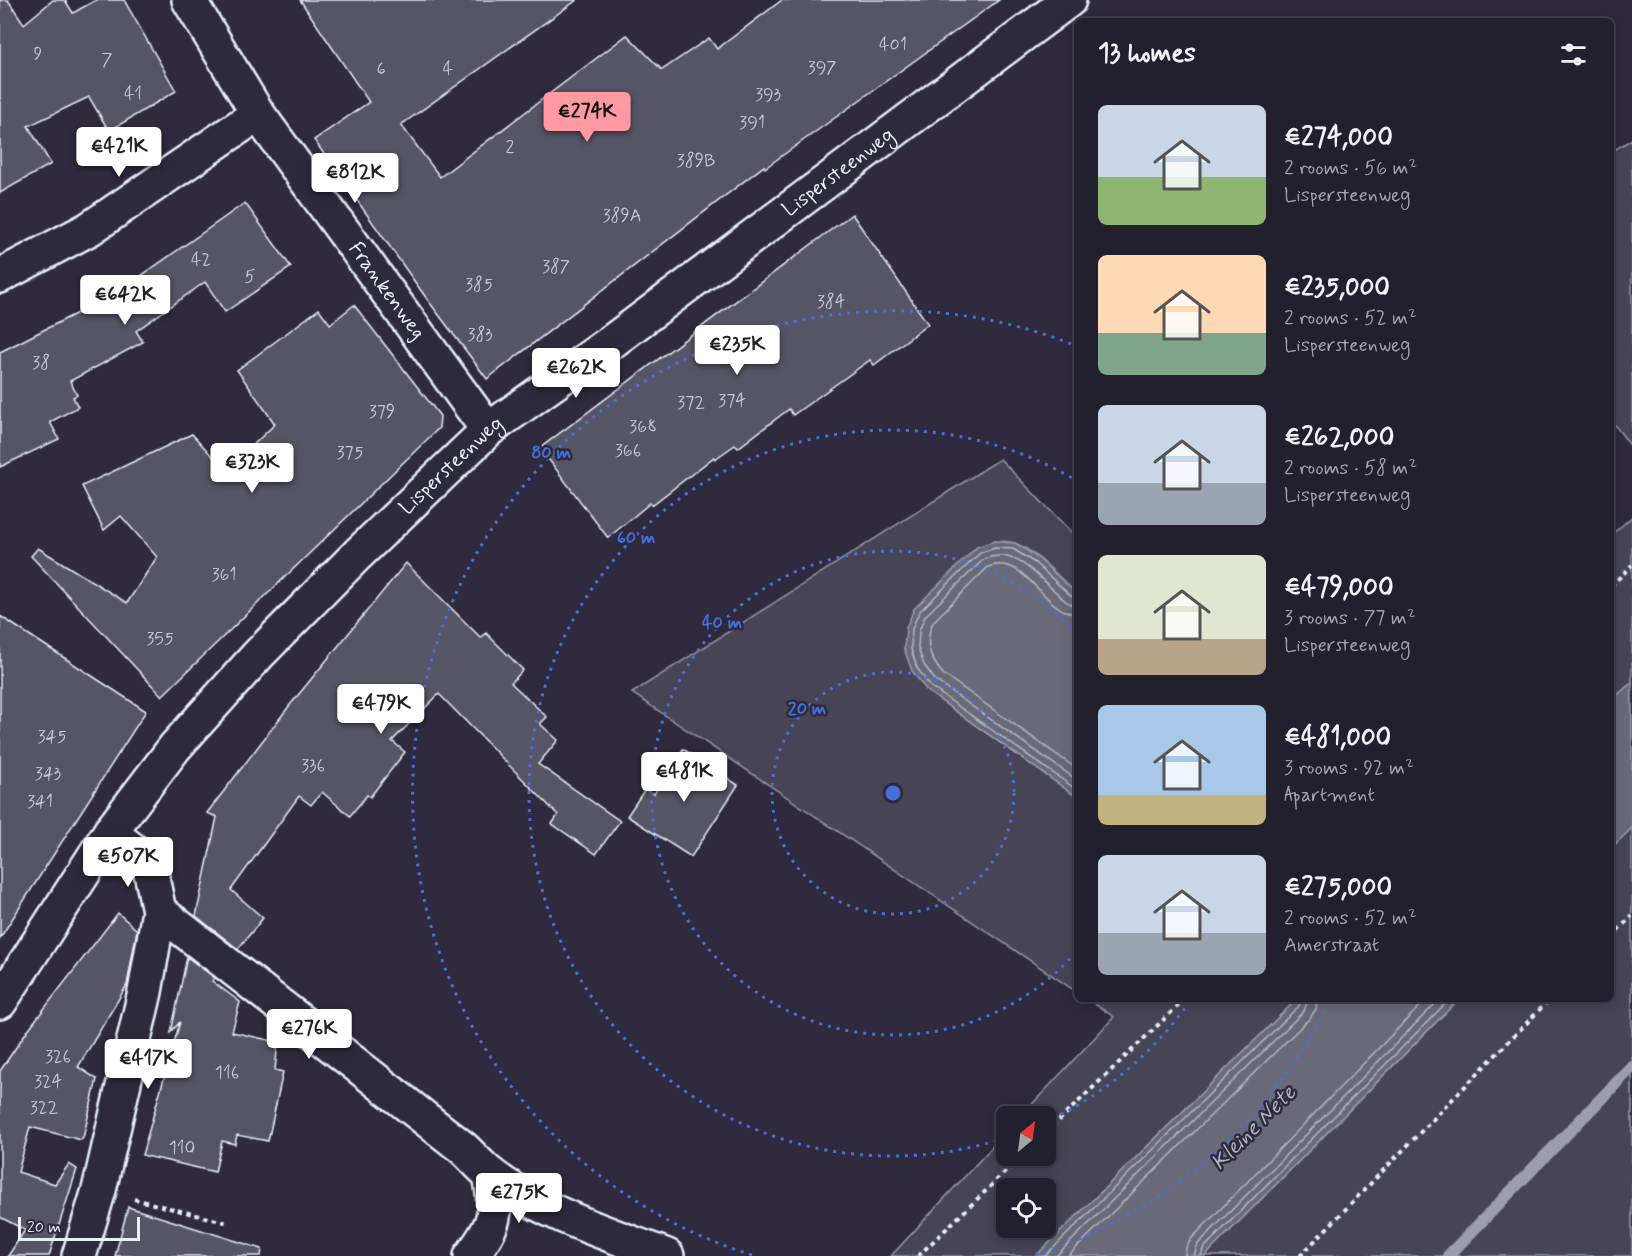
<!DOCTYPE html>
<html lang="en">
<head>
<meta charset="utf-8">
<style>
	body { margin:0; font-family:Mynerve,sans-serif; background:#2b2836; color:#f1f3f6; height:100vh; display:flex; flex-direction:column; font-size:22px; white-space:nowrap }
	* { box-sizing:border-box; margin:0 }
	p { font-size:20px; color:#a3a3aa }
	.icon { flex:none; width:33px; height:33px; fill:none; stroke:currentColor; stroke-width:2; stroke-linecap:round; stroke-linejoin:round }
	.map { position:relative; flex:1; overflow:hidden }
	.panel { position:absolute; left:1074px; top:18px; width:540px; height:984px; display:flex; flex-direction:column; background:#23202e; border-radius:9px; box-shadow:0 3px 15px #0003,0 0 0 2px #403e4a }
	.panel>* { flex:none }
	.needle { width:39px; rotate:29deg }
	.tools { position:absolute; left:996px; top:1106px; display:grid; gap:12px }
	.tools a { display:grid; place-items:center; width:60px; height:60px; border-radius:9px; background:#23202e; box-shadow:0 3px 15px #0003,0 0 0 2px #403e4a; font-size:30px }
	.scale { position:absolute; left:18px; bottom:15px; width:122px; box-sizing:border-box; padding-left:6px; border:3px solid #e8f1f8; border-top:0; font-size:16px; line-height:21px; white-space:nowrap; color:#e8f1f8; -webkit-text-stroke:4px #2f2a3d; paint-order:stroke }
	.price { position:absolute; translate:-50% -51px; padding:0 14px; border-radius:6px; background:#fff; color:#222; font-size:20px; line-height:39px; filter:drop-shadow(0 2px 3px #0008) }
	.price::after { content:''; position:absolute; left:50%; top:36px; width:18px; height:14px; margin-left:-9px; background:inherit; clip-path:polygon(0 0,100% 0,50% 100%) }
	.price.active { background:#ff9aa2; color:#111 }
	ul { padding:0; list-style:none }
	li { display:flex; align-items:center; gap:18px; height:150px; padding:0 24px }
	li span { display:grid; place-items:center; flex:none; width:168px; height:120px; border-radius:9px; color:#555 }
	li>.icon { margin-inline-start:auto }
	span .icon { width:72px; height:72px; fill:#fffc; stroke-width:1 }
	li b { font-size:26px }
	h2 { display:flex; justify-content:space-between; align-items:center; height:72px; padding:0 24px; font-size:26px }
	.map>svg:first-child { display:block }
	.green { fill:#464455; stroke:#979aa6; stroke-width:1.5; fill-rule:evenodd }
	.water { fill:#696978; stroke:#9c9fab; stroke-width:1.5 }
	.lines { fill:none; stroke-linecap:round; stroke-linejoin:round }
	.shore { stroke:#b5bbc5; stroke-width:1.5 }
	.stream { stroke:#9c9fab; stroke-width:12 }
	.building { fill:#575565; stroke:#e8f1f8; stroke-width:1.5 }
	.minor-casing { stroke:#e8f1f8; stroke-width:38 }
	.path { stroke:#e8f1f8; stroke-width:4; stroke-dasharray:4.5 4.5; stroke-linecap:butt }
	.minor { stroke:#2f2a3d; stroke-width:33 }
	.ring { fill:none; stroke:#466fde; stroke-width:3; stroke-dasharray:3 6 }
	.labels { text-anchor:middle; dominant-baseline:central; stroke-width:5; stroke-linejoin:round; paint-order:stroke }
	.number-label { font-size:18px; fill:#c4cad3 }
	.street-label { font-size:21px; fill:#e8f1f8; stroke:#2f2a3d }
	.water-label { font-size:22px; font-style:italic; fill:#afb4be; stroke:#2f2a3d }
	.centre { fill:#466fde; stroke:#2f2a3d; stroke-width:3 }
	.ring-label { font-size:18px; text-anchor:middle; font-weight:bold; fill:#466fde; stroke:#2f2a3d; stroke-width:5; stroke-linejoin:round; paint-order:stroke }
</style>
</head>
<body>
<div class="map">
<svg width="1632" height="1256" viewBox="0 0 1632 1256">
	<rect width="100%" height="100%" fill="#2f2a3d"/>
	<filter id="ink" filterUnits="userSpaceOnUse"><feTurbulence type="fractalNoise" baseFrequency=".0167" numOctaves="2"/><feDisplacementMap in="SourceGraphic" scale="12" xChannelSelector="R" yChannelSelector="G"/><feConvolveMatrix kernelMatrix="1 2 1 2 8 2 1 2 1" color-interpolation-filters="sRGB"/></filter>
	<g filter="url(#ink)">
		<!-- green -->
		<g class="green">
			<path d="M1632 139V448L1611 420V152Z"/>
			<path d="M1000 459 1077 538V594C1062 580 1033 548 1014 543 1001 539 989 543 977 547L927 691 1077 797V992L632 693Z"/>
			<path d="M1632 517V682L1611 701V535Z"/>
			<path d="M1632 828V1256H1205L1459 999H1611V848Z"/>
			<path d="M1087 999H1297L1036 1256H891L1006 1132V1155H1046V1116H1021L1114 1017ZM1006 1188H1046V1227H1006Z"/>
		</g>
		<!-- water -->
		<g class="water">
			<path d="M994 541 1015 543 1039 559 1077 594V797L927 691 912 671 904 649 906 628 914 609 977 547Z"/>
			<path d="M1632 682V828L1611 848V701Z"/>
			<path d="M1297 999H1459L1205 1256H1036Z"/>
		</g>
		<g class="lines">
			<!-- shore -->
			<g class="shore">
				<path d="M1077 598 1071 596 1035 563 1013 549 995 548 980 553 919 612 912 629 911 649 917 668 931 687 1077 790"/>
				<path d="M1077 605C1068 605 1063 599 1057 593 1035 574 1015 547 984 559L925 616 919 631 918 648 924 665 936 681 1077 780"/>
				<path d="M1077 614C1043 613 1026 552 988 567L933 622C924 643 929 657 943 674L1077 769"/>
				<path d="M1045 1256 1299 1006 1301 999"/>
				<path d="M1056 1256 1304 1011 1308 999"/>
				<path d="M1068 1256 1310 1018 1316 1009 1317 999"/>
				<path d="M1185 1256 1186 1247 1192 1238 1427 999"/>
				<path d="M1194 1256 1198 1244 1440 999"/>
				<path d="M1201 1256 1203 1249 1450 999"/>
			</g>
			<!-- stream -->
			<path class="stream" d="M1448 1256 1632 1067"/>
		</g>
		<!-- building -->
		<g class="building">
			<path d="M0 0H8L24 24 53 0H65L73 13 96 0H124L176 91 109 131 89 97 28 126 51 164 0 193Z"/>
			<path d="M300 0H577L401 125 440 177 627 35 662 70 709 38 717 49 782 0H999L765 168 764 166 487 379 427 299 314 140 369 102Z"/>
			<path d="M245 203 291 267 225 312 205 282 136 331 143 342 70 381 77 395 73 397 78 407 50 422 59 439 0 467V352L115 294Z"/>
			<path d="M852 214 928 324 874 365 870 360 793 415 789 409 738 448 735 445 715 459 714 457 652 505 650 503 608 538 540 448Z"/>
			<path d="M354 305 440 416 439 428 162 696 31 556 38 548 127 603 157 557 121 516 104 530 82 486 192 434 226 471 275 424 237 370 319 309 330 324Z"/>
			<path d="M406 563 481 638 486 633 523 670 511 683 547 717 540 724 558 740 538 764 620 821 596 854 552 824 558 815 439 694 392 741 405 752 370 797 367 795 350 816 322 792 311 805 299 796 231 890 263 918 238 949 196 916 217 817 207 813 290 705Z"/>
			<path d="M0 616 146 711 0 938Z"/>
			<path d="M683 749 738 785 691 857 627 816 645 789 654 794Z"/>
			<path d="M118 913 137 930 127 985 78 1067 97 1079 83 1138 81 1140 30 1127 18 1172 55 1184 69 1164 77 1169 49 1256H8L25 1230 0 1217V1071L27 1031Z"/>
			<path d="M187 957 215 978 212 981 240 1002 232 1032 278 1042 275 1070 283 1072 268 1141 237 1135 235 1144 222 1141 215 1172 142 1155 180 1022 171 1032Z"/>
			<path d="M128 1207 262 1249 261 1256H115Z"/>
		</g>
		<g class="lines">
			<defs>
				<g id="minor">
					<path id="s1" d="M189 0 258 114 488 430"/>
					<path d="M0 276 89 229 258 114"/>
					<path d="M159 911 463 1148C472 1156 480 1166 490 1174 541 1213 607 1233 667 1256"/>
					<path id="s2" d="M0 1002 110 832 175 747 258 655 358 554 488 430 614 340 1069 0"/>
					<path d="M79 1256 99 1190 145 992 159 911 149 863 110 832"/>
					<path d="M471 1256C496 1223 498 1215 490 1174"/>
				</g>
			</defs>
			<!-- minor casing -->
			<use href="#minor" class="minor-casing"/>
			<!-- path -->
			<g class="path">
				<path d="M1611 586 1632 565"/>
				<path d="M1611 937 1632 916"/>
				<path d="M1046 1133 1185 999"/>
				<path d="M134 1199 228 1223"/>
				<path d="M918 1256 1023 1155"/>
				<path d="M1300 1256 1550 999"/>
			</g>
			<!-- minor -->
			<use href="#minor" class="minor"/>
		</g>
	</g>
	<!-- distance rings -->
	<g class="ring">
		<circle cx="893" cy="793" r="121"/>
		<path d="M1076 952A242 242 0 1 1 1076 634"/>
		<path d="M1190 1001A363 363 0 0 1 1046 1122M1005 1138A363 363 0 1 1 1074 479"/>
		<path d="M1329 1001A483 483 0 0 1 1034 1255M752 1255A483 483 0 1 1 1074 345"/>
	</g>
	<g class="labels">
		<!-- number labels -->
		<g class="number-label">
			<text x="893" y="45">401</text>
			<text x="38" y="54">9</text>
			<text x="107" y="60">7</text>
			<text x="822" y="68">397</text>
			<text x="381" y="69">6</text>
			<text x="448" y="69">4</text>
			<text x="133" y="94">41</text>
			<text x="768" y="95">393</text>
			<text x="752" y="123">391</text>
			<text x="510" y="147">2</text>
			<text x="696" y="161">389B</text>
			<text x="622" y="216">389A</text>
			<text x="201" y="260">42</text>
			<text x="556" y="267">387</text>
			<text x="250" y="277">5</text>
			<text x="479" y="285">385</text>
			<text x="831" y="302">384</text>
			<text x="480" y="335">383</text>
			<text x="41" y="363">38</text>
			<text x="732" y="401">374</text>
			<text x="691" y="403">372</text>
			<text x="382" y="412">379</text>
			<text x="643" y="427">368</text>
			<text x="628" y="451">366</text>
			<text x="350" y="453">375</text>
			<text x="224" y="575">361</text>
			<text x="160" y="639">355</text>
			<text x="52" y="737">345</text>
			<text x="313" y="766">336</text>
			<text x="48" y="774">343</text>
			<text x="40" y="802">341</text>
			<text x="58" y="1057">326</text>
			<text x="227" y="1073">116</text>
			<text x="48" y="1082">324</text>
			<text x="44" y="1108">322</text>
			<text x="182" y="1148">110</text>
		</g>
		<!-- street labels -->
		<g class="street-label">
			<text stroke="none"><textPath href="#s2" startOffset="1190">Lispersteenweg</textPath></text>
			<text stroke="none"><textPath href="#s1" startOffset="352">Frankenweg</textPath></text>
			<text stroke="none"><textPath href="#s2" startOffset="704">Lispersteenweg</textPath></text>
		</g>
		<!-- water labels -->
		<g class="water-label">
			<text transform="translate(1254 1128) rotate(-45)">Kleine Nete</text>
		</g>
	</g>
	<circle cx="893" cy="793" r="9" class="centre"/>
	<g class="ring-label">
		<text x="551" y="458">80 m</text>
		<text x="636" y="543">60 m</text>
		<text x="722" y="628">40 m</text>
		<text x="807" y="714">20 m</text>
	</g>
</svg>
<div class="tools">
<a><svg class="needle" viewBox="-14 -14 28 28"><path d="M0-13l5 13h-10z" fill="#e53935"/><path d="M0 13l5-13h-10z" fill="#a3a3aa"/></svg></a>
<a><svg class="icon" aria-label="locate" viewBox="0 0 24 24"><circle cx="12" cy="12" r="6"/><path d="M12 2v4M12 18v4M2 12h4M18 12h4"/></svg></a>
</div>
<div class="scale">20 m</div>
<b class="price active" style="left:587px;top:143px">€274K</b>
<b class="price" style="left:119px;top:178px">€421K</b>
<b class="price" style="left:355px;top:204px">€812K</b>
<b class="price" style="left:125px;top:326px">€642K</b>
<b class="price" style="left:737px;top:376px">€235K</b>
<b class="price" style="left:576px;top:399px">€262K</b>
<b class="price" style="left:252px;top:494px">€323K</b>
<b class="price" style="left:381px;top:735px">€479K</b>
<b class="price" style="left:684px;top:803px">€481K</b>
<b class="price" style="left:128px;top:888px">€507K</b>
<b class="price" style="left:309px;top:1060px">€276K</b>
<b class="price" style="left:148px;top:1090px">€417K</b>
<b class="price" style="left:519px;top:1224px">€275K</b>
<section class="panel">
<h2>13 homes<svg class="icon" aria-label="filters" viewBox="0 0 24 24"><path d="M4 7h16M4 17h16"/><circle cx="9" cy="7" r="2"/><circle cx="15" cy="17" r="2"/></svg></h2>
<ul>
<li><span style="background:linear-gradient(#c9d6e8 60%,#8fb573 0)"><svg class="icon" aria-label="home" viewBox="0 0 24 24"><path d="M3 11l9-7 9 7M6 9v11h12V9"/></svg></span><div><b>€274,000</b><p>2 rooms · 56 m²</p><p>Lispersteenweg</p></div></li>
<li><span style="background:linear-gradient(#ffd9b3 65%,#7fa58c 0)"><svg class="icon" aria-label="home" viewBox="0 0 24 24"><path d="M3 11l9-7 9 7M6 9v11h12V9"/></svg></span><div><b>€235,000</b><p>2 rooms · 52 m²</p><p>Lispersteenweg</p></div></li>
<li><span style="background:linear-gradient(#c9d6e8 65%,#9aa5b1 0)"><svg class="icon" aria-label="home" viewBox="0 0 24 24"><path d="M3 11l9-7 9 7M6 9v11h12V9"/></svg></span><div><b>€262,000</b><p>2 rooms · 58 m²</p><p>Lispersteenweg</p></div></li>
<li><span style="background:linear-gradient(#dfe7d0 70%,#b9a48a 0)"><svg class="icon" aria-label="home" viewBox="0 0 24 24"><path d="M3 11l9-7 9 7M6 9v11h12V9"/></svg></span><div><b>€479,000</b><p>3 rooms · 77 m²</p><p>Lispersteenweg</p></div></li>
<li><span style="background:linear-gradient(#a9c7e8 75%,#c2b280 0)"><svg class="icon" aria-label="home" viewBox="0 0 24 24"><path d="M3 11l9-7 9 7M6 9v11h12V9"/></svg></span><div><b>€481,000</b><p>3 rooms · 92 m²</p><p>Apartment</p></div></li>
<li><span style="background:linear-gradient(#c9d6e8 65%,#9aa5b1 0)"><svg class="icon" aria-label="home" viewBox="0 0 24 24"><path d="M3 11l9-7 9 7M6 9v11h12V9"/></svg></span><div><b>€275,000</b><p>2 rooms · 52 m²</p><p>Amerstraat</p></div></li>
</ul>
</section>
</div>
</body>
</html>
